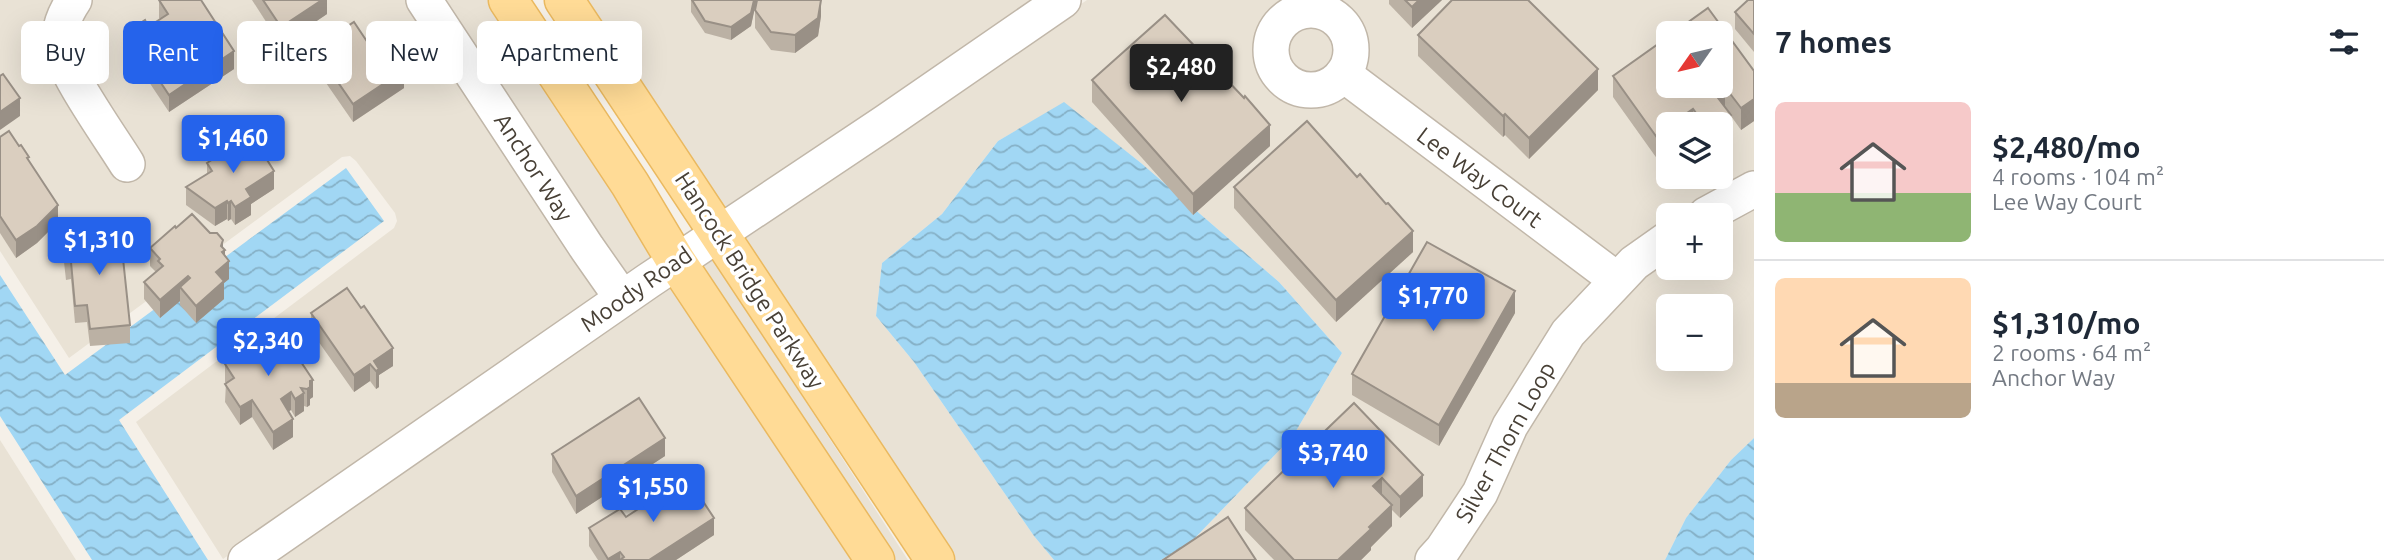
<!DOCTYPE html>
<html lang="en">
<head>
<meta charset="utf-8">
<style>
	body { margin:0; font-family:Ubuntu,sans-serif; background:#f6f6f7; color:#1f2937; height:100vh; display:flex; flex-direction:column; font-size:26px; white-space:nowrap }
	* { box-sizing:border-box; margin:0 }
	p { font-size:23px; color:#747a83 }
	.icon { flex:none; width:38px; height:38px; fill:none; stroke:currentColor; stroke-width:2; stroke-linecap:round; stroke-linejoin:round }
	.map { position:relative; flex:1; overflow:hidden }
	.side { display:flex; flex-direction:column; background:#fff; width:630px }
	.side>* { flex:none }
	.guide { position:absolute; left:21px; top:21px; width:665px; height:63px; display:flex; gap:14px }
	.needle { width:46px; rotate:236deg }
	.tools { position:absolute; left:1656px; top:21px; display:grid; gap:14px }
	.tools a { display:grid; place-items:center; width:77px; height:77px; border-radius:10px; background:#fff; box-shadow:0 7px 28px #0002; font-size:35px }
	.price { position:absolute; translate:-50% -60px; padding:0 16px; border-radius:7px; background:#2563eb; color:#fff; font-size:23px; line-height:46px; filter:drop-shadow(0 2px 4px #0008) }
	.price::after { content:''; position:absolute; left:50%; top:42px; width:21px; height:16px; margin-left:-10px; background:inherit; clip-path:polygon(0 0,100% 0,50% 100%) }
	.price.selected { background:#222; color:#fff }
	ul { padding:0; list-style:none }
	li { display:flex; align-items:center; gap:21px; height:175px; padding:0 21px }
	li+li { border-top:2px solid #e0e1e3 }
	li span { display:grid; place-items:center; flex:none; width:196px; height:140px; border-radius:10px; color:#555 }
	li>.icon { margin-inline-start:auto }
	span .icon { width:84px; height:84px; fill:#fffc; stroke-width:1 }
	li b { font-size:30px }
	h2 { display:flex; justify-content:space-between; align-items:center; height:84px; padding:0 21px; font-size:30px }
	.tag { padding:0 24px; border-radius:10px; background:#fff; box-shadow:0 7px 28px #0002; font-size:24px; line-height:63px }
	.tag.selected { background:#2563eb; color:#fff }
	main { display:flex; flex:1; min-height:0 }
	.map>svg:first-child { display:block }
	.residential { fill:#e9e2d5; fill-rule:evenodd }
	.water { fill:url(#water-waves) }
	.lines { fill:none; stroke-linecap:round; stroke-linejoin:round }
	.minor-casing { stroke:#c1b7a9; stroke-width:38 }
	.major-casing { stroke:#eab960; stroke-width:41 }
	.minor { stroke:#fff; stroke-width:35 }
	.major { stroke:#ffdb96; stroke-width:38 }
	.wall { fill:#bbb1a4 }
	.shaded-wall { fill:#999086 }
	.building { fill:#dacebf; stroke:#999086; stroke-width:2 }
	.labels { text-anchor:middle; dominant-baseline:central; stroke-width:7; stroke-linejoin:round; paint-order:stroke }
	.street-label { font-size:23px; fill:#484036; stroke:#fff }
</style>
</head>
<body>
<main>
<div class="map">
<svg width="1754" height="560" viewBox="0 0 1754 560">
	<defs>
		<pattern id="water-waves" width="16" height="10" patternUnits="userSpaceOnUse" patternTransform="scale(1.75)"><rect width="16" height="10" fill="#a1d7f4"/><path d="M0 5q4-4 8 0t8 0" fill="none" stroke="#85b0c6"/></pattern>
	</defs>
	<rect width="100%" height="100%" fill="#f5f0e8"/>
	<!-- residential -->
	<g class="residential">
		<path d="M0 0H489L656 258 223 559 136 422 394 228 397 221 395 213 356 161 350 156 342 157 69 358 0 251Z"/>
		<path d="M582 0H1039L724 212Z"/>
		<path d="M1087 0H1754V438L1731 460 1686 518 1665 560H1161L1193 540 1293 436 1342 353 1279 282 1141 163 1064 103 998 141 942 214 882 263 876 316 914 362 1034 536 1054 560H953L739 235 894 133ZM1668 33H1720V86H1668ZM1668 124H1720V177H1668ZM1668 215H1720V268H1668ZM1668 306H1720V359H1668Z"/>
		<path d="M711 255 908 560H894L697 264Z"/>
		<path d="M671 281 857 560H271Z"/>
		<path d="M0 440 76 560H0Z"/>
	</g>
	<!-- water -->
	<g class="water">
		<path d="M1064 102 1141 163 1279 282 1342 353 1293 436 1193 540 1161 560H1054L1034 536 914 362 876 316 882 263 942 214 998 141Z"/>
		<path d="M346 168 384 221 119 420 208 560H92L0 416V275L65 375Z"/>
		<path d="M1754 438V560H1665L1686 518 1731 460Z"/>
	</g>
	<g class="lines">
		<defs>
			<g id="minor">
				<path d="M74 0C64 15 59 28 60 46 61 68 113 141 127 164"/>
				<path d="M424 0 587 248 622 298"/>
				<circle cx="1311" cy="50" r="40"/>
				<path d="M1343 74 1617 280"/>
				<path d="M1706 215 1754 189"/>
				<path d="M246 560 648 281 886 122 1063 0"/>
				<path d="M1433 560 1443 549 1480 493 1510 426 1568 333 1634 263 1668 239"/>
			</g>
			<g id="major">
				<path d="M508 0 630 184 676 261 875 560"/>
				<path d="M564 0 935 560"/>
			</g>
		</defs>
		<!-- minor casing -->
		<use href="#minor" class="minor-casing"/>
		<!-- major casing -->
		<use href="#major" class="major-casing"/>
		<!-- minor -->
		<use href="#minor" class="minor"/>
		<!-- major -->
		<use href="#major" class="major"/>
	</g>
	<!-- wall -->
	<g class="wall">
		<path d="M159 0 234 69 169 112 127 49V32L148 27 160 19 159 18Z"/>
		<path d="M252 0H327V14L281 45Z"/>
		<path d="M691 0H756L751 26 731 40 705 33 691 12Z"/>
		<path d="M1389 0H1442L1412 28 1389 4Z"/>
		<path d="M1754 0V52L1735 29V12Z"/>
		<path d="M755 10 821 16 818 36 795 53 771 50 755 28Z"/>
		<path d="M1418 35 1598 90 1529 159 1505 135 1503 137 1418 56Z"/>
		<path d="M325 41 372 49 404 88 353 122 324 80V62L326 61 325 59Z"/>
		<path d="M1754 71V121L1741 130 1731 116V137L1720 144V124H1668V174L1613 97V76Z"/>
		<path d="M1092 80 1270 146 1193 215 1092 102Z"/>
		<path d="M0 137 29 162 58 222 37 243 16 258 0 233Z"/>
		<path d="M207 163 274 189 251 204V215L235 225 231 219 228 221 227 219 215 226 186 205V187L207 174Z"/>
		<path d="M1357 177 1386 204 1413 252 1336 322 1234 208V187Z"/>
		<path d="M176 228 223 248 225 256 229 279 224 283V299L196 323 180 305V301L160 318 144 299V282L156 272 150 266V248Z"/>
		<path d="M63 235 130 325V343L90 346 87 322 75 323 71 279 66 280 63 253Z"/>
		<path d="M311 313 393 366 379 375V387L376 389 370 381 354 392 311 331Z"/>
		<path d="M1515 313 1439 446 1352 395V374Z"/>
		<path d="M279 329 313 397 310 399V405L307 407 304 406V411L295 417 291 410 289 411 293 437 273 450 252 417 240 425 225 402 226 383 225 382V364Z"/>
		<path d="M1354 403 1423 496 1400 518 1392 510V526L1371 547V550L1361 560H1274L1245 530V508Z"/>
		<path d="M552 454 665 456 576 514 552 472Z"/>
		<path d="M626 517 714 535 676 560H598L589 546V528Z"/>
	</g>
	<!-- shaded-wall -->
	<g class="shaded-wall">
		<path d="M322 0H327V14L281 45V27Z"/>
		<path d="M754 0H756V3L751 26 731 40V27Z"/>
		<path d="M821 0V16L818 36 795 53V35Z"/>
		<path d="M1419 0H1442L1412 28V7Z"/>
		<path d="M234 51V69L169 112V95Z"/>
		<path d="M1598 69V90L1529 159V138Z"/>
		<path d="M404 70V88L353 122V104Z"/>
		<path d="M1725 87V108L1715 94Z"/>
		<path d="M20 98V116L0 130V112Z"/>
		<path d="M1754 99V121L1741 130V108Z"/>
		<path d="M1693 109V124H1680V118Z"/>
		<path d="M1505 114V135L1503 137V116Z"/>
		<path d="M1731 115V137L1720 144V124H1718Z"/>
		<path d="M1270 125V146L1193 215V194Z"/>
		<path d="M274 171V189L251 204V215L235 225V207L246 189Z"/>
		<path d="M227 201V219L215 226V208Z"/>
		<path d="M231 201V219L228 221V203Z"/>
		<path d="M58 205V222L37 243 16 258V240Z"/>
		<path d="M1413 231V252L1336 322V300Z"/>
		<path d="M223 240V252L225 250V265L229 261V279L224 283V299L196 323V306L216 272Z"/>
		<path d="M188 276V294L180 287V301L160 318V300Z"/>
		<path d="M1515 291V313L1439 446V425Z"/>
		<path d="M393 348V366L379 375V387L376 389V371L374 361Z"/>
		<path d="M370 364V381L354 392V375Z"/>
		<path d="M313 380V397L310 399V405L307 407V389L310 381Z"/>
		<path d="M291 392V410L281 416V399Z"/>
		<path d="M304 393V411L295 417V399Z"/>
		<path d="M252 400V417L240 425V407Z"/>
		<path d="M293 419V437L273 450V432Z"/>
		<path d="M665 438V456L576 514V496Z"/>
		<path d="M1423 475V496L1400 518V497Z"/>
		<path d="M1382 478V499L1373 486Z"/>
		<path d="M1392 505V526L1371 547V550L1361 560H1338L1369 527Z"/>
		<path d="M714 518V535L676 560H649Z"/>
		<path d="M620 552V560H608V559Z"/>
	</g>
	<!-- building -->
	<g class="building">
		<path d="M159 0H201L234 51 169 95 127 32 145 20 148 27 168 14Z"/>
		<path d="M263 0H322L281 27Z"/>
		<path d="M692 0H754L751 13 731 27 705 21Z"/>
		<path d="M757 0H821L818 18 795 35 771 32 755 10Z"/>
		<path d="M1405 0H1419L1412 7Z"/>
		<path d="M1452 0H1528L1598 69 1529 138 1505 114 1503 116 1418 35Z"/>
		<path d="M1748 0H1754V34L1735 12Z"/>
		<path d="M1708 8 1754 71V99L1741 108 1725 87 1715 94 1731 115 1718 124H1704L1693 109 1680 118 1685 124H1668V153L1613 76 1668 37V86H1720V33H1673Z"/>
		<path d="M1165 15 1244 98 1245 96 1270 125 1193 194 1092 80Z"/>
		<path d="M354 22 372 49 385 41 404 70 353 104 324 62 335 55 325 41Z"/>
		<path d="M3 74 20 98 0 112V76Z"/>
		<path d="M1307 121 1357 177 1360 174 1386 204 1388 203 1413 231 1336 300 1234 187Z"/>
		<path d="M9 131 19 146 21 145 29 157 27 158 58 205 37 226 16 240 0 216V137Z"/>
		<path d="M248 137 253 146 257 144 274 171 246 189 251 197 235 207 231 201 228 203 227 201 215 208 186 187 212 171 207 163Z"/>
		<path d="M192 214 210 233H217L223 240 221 246 225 250 222 252 229 261 216 272 224 281 196 306 180 287 190 278 188 276 160 300 144 282 163 266 158 261 160 259 150 248 175 226 176 228Z"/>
		<path d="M120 230 130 325 90 329 87 305 75 306 71 262H66L63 235Z"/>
		<path d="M1427 242 1515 291 1439 425 1352 374Z"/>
		<path d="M347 288 361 308 364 306 393 348 374 361 379 369 376 371 370 364 354 375 311 313Z"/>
		<path d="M279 329 313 380 310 381V387L307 389 301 388 304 393 295 399 291 392 281 399 293 419 273 432 252 400 240 407 225 384 234 378 225 364Z"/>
		<path d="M639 398 665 438 576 496 552 454Z"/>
		<path d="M1354 403 1423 475 1400 497 1382 478 1373 486 1392 505 1369 527 1371 529 1338 560H1294L1245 508Z"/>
		<path d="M687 477 714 518 649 560H620L624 557 620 552 608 559 589 528 620 509 626 517Z"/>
		<path d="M1228 517 1256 560H1163Z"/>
	</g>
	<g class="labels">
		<!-- street labels -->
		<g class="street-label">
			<text transform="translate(534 167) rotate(57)">Anchor Way</text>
			<text transform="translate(1480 177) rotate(37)">Lee Way Court</text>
			<text transform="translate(750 280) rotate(57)">Hancock Bridge Parkway</text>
			<text transform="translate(636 289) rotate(-35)">Moody Road</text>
			<text transform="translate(1505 442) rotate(-61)">Silver Thorn Loop</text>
		</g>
	</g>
</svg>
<div class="tools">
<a><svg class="needle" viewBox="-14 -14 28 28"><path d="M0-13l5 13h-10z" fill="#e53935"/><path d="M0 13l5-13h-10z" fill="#747a83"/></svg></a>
<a><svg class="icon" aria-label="layers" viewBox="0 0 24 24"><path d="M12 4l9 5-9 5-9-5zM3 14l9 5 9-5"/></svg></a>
<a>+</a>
<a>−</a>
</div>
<b class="price selected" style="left:1181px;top:104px">$2,480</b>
<b class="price" style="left:233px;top:175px">$1,460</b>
<b class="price" style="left:99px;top:277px">$1,310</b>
<b class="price" style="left:1433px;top:333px">$1,770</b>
<b class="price" style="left:268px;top:378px">$2,340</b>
<b class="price" style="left:1333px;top:490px">$3,740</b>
<b class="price" style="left:653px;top:524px">$1,550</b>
<div class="guide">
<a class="tag">Buy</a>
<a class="tag selected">Rent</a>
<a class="tag">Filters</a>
<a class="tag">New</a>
<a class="tag">Apartment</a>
</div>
</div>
<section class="side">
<h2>7 homes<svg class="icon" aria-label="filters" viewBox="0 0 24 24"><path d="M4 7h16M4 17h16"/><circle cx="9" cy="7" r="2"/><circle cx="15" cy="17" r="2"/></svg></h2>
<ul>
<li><span style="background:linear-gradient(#f6c9c9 65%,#8fb573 0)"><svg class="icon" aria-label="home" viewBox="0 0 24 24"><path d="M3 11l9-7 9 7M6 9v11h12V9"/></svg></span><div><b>$2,480/mo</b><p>4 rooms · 104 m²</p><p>Lee Way Court</p></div></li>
<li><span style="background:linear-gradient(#ffd9b3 75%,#b9a48a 0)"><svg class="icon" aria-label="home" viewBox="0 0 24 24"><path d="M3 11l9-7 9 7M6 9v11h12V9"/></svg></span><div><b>$1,310/mo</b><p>2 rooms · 64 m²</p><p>Anchor Way</p></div></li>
</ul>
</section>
</main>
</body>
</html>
